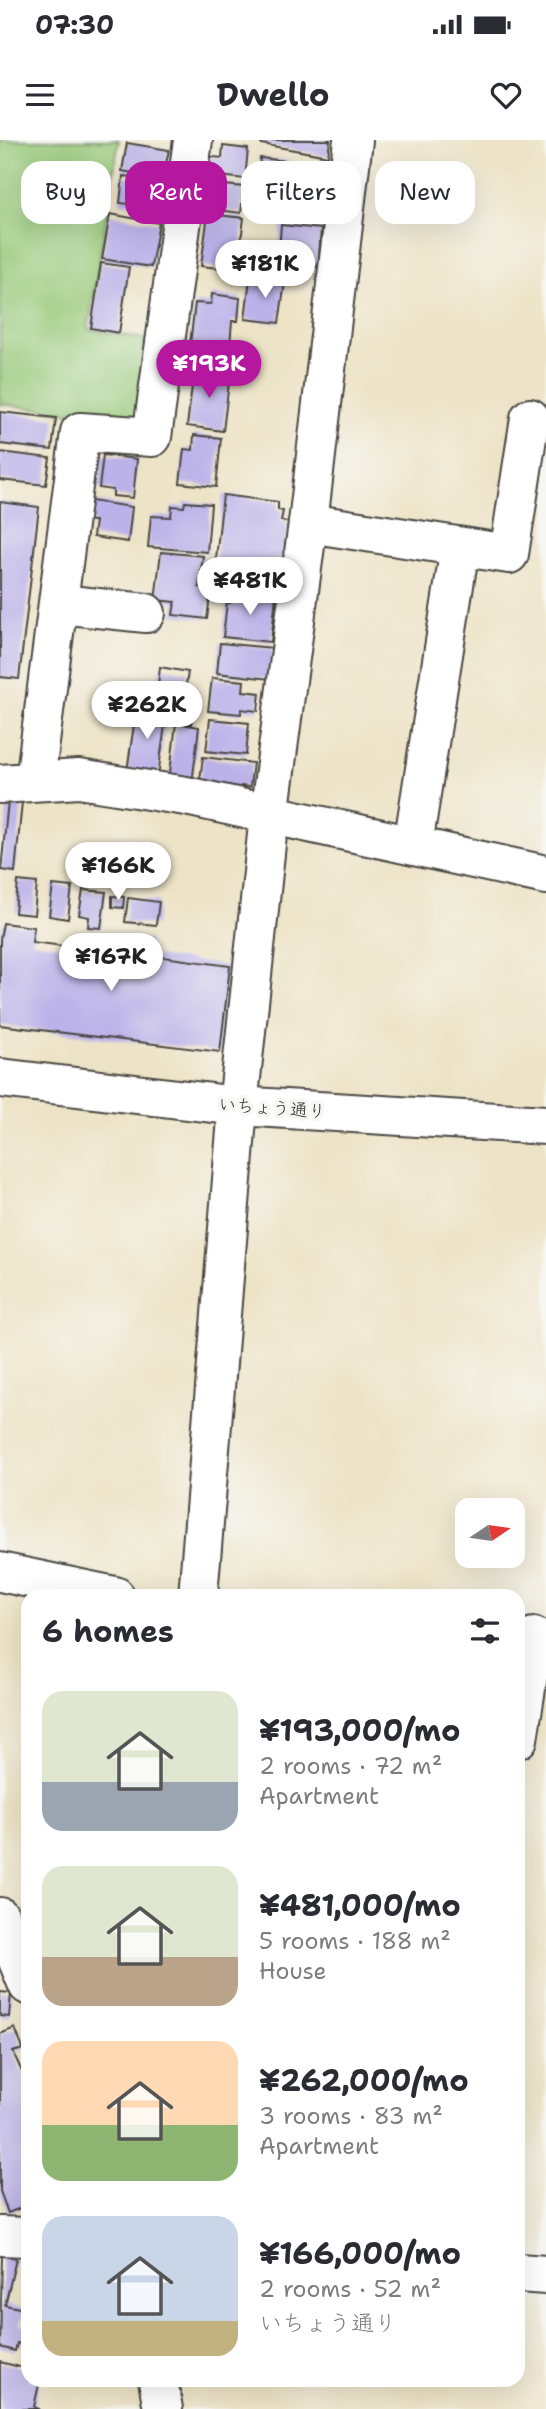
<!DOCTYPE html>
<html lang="en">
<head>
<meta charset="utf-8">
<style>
	body { margin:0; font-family:"Shantell Sans","Klee One",sans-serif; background:#f2f2f3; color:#2b2b33; height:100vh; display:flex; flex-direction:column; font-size:26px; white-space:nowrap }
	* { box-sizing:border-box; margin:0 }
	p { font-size:23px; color:#7c7c81 }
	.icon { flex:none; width:38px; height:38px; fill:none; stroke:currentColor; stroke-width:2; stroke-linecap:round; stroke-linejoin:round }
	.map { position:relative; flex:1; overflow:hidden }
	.panel { position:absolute; left:21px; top:1449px; width:504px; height:798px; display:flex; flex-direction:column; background:#fff; border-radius:21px; box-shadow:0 7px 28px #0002 }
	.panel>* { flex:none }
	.guide { position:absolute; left:21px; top:21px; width:504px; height:63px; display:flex; gap:14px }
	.needle { width:46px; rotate:77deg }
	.tools { position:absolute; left:455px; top:1358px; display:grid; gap:14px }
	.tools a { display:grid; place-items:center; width:70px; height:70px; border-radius:14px; background:#fff; box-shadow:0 7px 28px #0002; font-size:35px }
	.price { position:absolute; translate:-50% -60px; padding:0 16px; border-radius:24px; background:#fff; color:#222; font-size:23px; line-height:46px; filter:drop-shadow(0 2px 4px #0008) }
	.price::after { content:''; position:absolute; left:50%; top:42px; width:21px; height:16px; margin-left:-10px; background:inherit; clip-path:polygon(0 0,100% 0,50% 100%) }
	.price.on { background:#b5179e; color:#fff }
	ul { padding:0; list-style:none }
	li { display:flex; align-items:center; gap:21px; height:175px; padding:0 21px }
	li span { display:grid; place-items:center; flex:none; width:196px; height:140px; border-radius:21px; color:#555 }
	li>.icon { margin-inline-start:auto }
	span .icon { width:84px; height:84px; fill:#fffc; stroke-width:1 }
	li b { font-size:30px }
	h2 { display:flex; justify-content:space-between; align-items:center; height:84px; padding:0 21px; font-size:30px }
	.tag { padding:0 24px; border-radius:21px; background:#fff; box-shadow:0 7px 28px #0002; font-size:24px; line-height:63px }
	.tag.on { background:#b5179e; color:#fff }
	.status { display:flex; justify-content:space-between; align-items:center; height:49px; padding:0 35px; background:#fff; direction:ltr }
	.status svg { height:19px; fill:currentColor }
	header { display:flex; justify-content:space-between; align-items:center; height:91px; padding:0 21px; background:#fff; font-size:32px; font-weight:700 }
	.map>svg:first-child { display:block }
	.green { fill:#97c978; stroke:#617a52; stroke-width:2 }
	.building { fill:#bbb2e9 }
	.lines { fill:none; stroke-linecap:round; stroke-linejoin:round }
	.minor-casing { stroke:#484742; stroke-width:42 }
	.minor { stroke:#fff; stroke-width:38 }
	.labels { text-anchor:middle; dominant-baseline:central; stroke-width:7; stroke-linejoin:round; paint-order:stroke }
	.street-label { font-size:18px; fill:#2b2b2b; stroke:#f6f6f2 }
</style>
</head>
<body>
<div class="status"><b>07:30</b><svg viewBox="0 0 49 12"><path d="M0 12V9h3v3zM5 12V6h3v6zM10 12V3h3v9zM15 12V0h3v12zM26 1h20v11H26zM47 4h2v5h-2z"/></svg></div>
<header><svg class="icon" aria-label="menu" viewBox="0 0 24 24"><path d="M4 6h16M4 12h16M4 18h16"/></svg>Dwello<svg class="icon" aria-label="heart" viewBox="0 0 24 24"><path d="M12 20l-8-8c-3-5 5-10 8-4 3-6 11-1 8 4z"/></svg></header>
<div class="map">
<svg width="546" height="2269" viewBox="0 0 546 2269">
	<rect width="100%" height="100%" fill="#f6f6f2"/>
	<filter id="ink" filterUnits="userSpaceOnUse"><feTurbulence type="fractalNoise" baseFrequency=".0143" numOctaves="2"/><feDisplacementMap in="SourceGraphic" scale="14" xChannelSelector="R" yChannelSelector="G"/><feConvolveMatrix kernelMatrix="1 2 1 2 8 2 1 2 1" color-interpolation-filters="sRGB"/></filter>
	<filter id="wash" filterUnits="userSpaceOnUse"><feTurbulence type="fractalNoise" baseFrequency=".00686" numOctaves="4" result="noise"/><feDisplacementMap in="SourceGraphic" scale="28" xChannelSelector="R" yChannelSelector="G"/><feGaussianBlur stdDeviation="1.57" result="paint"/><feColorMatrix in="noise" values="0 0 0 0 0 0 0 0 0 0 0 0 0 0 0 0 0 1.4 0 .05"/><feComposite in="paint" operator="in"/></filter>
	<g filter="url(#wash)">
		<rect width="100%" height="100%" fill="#ede3c6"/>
		<!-- green -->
		<path class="green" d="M0 0H119L88 189 145 199 136 281 0 264Z"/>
		<g id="blocks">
			<!-- building -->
			<g class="building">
				<path d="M261 0H330L328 16 261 4Z"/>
				<path d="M127 3 169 10 165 28 151 25 149 36 122 31Z"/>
				<path d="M223 6 248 9 245 39 203 34 205 16 222 18Z"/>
				<path d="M260 18 296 22 292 65 256 62Z"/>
				<path d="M311 23 328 25V29L333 30 330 63 295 60 298 26 311 27Z"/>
				<path d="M123 36 148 39 146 48 163 51 161 68 120 63Z"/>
				<path d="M215 44 244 47 241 73 201 68 203 52 214 53Z"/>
				<path d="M110 74 159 83 151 127 102 119Z"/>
				<path d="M208 74 244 78 237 130 201 126Z"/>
				<path d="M281 85 321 89 318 127 278 123Z"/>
				<path d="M101 123 129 127 119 193 91 188Z"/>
				<path d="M250 138 285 142 279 183 245 179Z"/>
				<path d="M212 154 240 158 238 181H232L228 229 195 225 196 213H189L195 163 211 164Z"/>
				<path d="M194 230 230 234 223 291 187 286Z"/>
				<path d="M0 272 56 278 52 310 0 304Z"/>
				<path d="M194 295 221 298 216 347 180 343 184 309 193 310Z"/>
				<path d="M0 312 50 318 46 345 0 340Z"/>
				<path d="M103 315 137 319 133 358 113 356V350L99 348Z"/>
				<path d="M223 355 278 362V370L283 371 281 381 288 382 283 446 223 441V438L214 437Z"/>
				<path d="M84 360 132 367 128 402 93 397 95 381 81 380Z"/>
				<path d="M0 362 39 367 19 539 0 537Z"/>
				<path d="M185 362 211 364 207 412 148 407 151 376 171 377 172 366 184 367Z"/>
				<path d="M161 412 203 416 199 447 211 448 207 479 173 475 175 462 155 460Z"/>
				<path d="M232 450 276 456 271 502 223 497 227 462 230 463Z"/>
				<path d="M220 503 273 508 270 539 217 533Z"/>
				<path d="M160 527 188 532 184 558 157 554Z"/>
				<path d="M212 538 244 541 243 551 260 553 258 571 241 569V574L208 571Z"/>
				<path d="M137 565 167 570 158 636 127 631Z"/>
				<path d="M170 567 193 571 191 584 168 581Z"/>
				<path d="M210 579 249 583 246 615 206 611Z"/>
				<path d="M176 583 199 587 192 644 169 641Z"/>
				<path d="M203 617 253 623 250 647 241 646V652L199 647Z"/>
				<path d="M8 661 22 662 15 732 1 730Z"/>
				<path d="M18 741 37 743 34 775 15 773Z"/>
				<path d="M53 745 72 747 68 779 49 776Z"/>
				<path d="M83 750 106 752 101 788 88 787 89 777 79 775Z"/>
				<path d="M112 756 124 757 123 768 112 767Z"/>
				<path d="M128 758 159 762 156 785 125 782Z"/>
				<path d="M3 783 34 787 32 802 132 815 133 798 150 800 148 815 230 826 220 912 0 885V799Z"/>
				<path d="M0 1852 11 1853 9 1877 0 1876Z"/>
				<path d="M15 1888 23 1909 13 1912 28 1945V2065L8 2073 0 2051V1894Z"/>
				<path d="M2 2115 16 2119 5 2165 24 2169 20 2185 28 2186 25 2205 17 2203 15 2211 0 2207Z"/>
				<path d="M0 2222 28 2229V2240H40L34 2267 39 2269H0Z"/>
			</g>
		</g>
	</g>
	<g filter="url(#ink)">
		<use href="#blocks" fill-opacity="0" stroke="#484742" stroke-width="2"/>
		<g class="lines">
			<defs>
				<g id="minor">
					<path d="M308 383 509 414 530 278"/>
					<path d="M59 464 146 473"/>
					<path d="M35 641 80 292 152 297 193 0"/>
					<path d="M0 644 79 639 186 656 546 735"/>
					<path d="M413 705 460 407"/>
					<path d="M0 938 238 966 546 985"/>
					<path d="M0 1432 115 1456"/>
					<path d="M198 1456 238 966 269 676 308 383 353 0"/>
					<path d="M518 1599 534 1497"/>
					<path d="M0 1777 28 1845"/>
					<path d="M0 2096 28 2097"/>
					<path d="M518 2133 546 2135"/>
					<path d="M158 2240 163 2269"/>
				</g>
			</defs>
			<!-- minor casing -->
			<use href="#minor" class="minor-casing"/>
			<!-- minor -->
			<use href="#minor" class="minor"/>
		</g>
	</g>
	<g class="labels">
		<!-- street labels -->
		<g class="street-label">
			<text transform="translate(272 968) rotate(4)">いちょう通り</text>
		</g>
	</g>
</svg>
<div class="tools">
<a><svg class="needle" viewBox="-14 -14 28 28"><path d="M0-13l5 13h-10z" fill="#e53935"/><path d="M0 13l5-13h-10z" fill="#7c7c81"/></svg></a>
</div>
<b class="price" style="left:265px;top:160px">¥181K</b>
<b class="price on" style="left:209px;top:260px">¥193K</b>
<b class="price" style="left:250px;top:477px">¥481K</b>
<b class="price" style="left:147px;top:601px">¥262K</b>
<b class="price" style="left:118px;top:762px">¥166K</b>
<b class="price" style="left:111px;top:853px">¥167K</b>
<div class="guide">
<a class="tag">Buy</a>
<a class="tag on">Rent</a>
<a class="tag">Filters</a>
<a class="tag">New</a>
</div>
<section class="panel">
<h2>6 homes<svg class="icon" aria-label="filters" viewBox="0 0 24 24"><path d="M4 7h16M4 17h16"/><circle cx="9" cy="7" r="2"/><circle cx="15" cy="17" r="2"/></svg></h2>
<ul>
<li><span style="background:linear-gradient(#dfe7d0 65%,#9aa5b1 0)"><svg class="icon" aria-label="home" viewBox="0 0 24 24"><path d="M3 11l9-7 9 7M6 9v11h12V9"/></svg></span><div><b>¥193,000/mo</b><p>2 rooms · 72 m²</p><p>Apartment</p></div></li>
<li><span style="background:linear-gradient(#dfe7d0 65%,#b9a48a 0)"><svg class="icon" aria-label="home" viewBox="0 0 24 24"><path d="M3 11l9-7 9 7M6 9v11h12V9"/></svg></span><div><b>¥481,000/mo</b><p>5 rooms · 188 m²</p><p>House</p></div></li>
<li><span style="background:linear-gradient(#ffd9b3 60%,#8fb573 0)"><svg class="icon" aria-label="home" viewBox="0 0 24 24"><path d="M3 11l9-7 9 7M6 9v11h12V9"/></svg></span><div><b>¥262,000/mo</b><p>3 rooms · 83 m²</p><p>Apartment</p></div></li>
<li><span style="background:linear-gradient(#c9d6e8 75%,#c2b280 0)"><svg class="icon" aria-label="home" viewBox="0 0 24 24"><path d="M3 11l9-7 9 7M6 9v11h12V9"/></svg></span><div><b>¥166,000/mo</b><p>2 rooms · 52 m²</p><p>いちょう通り</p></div></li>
</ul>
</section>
</div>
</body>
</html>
